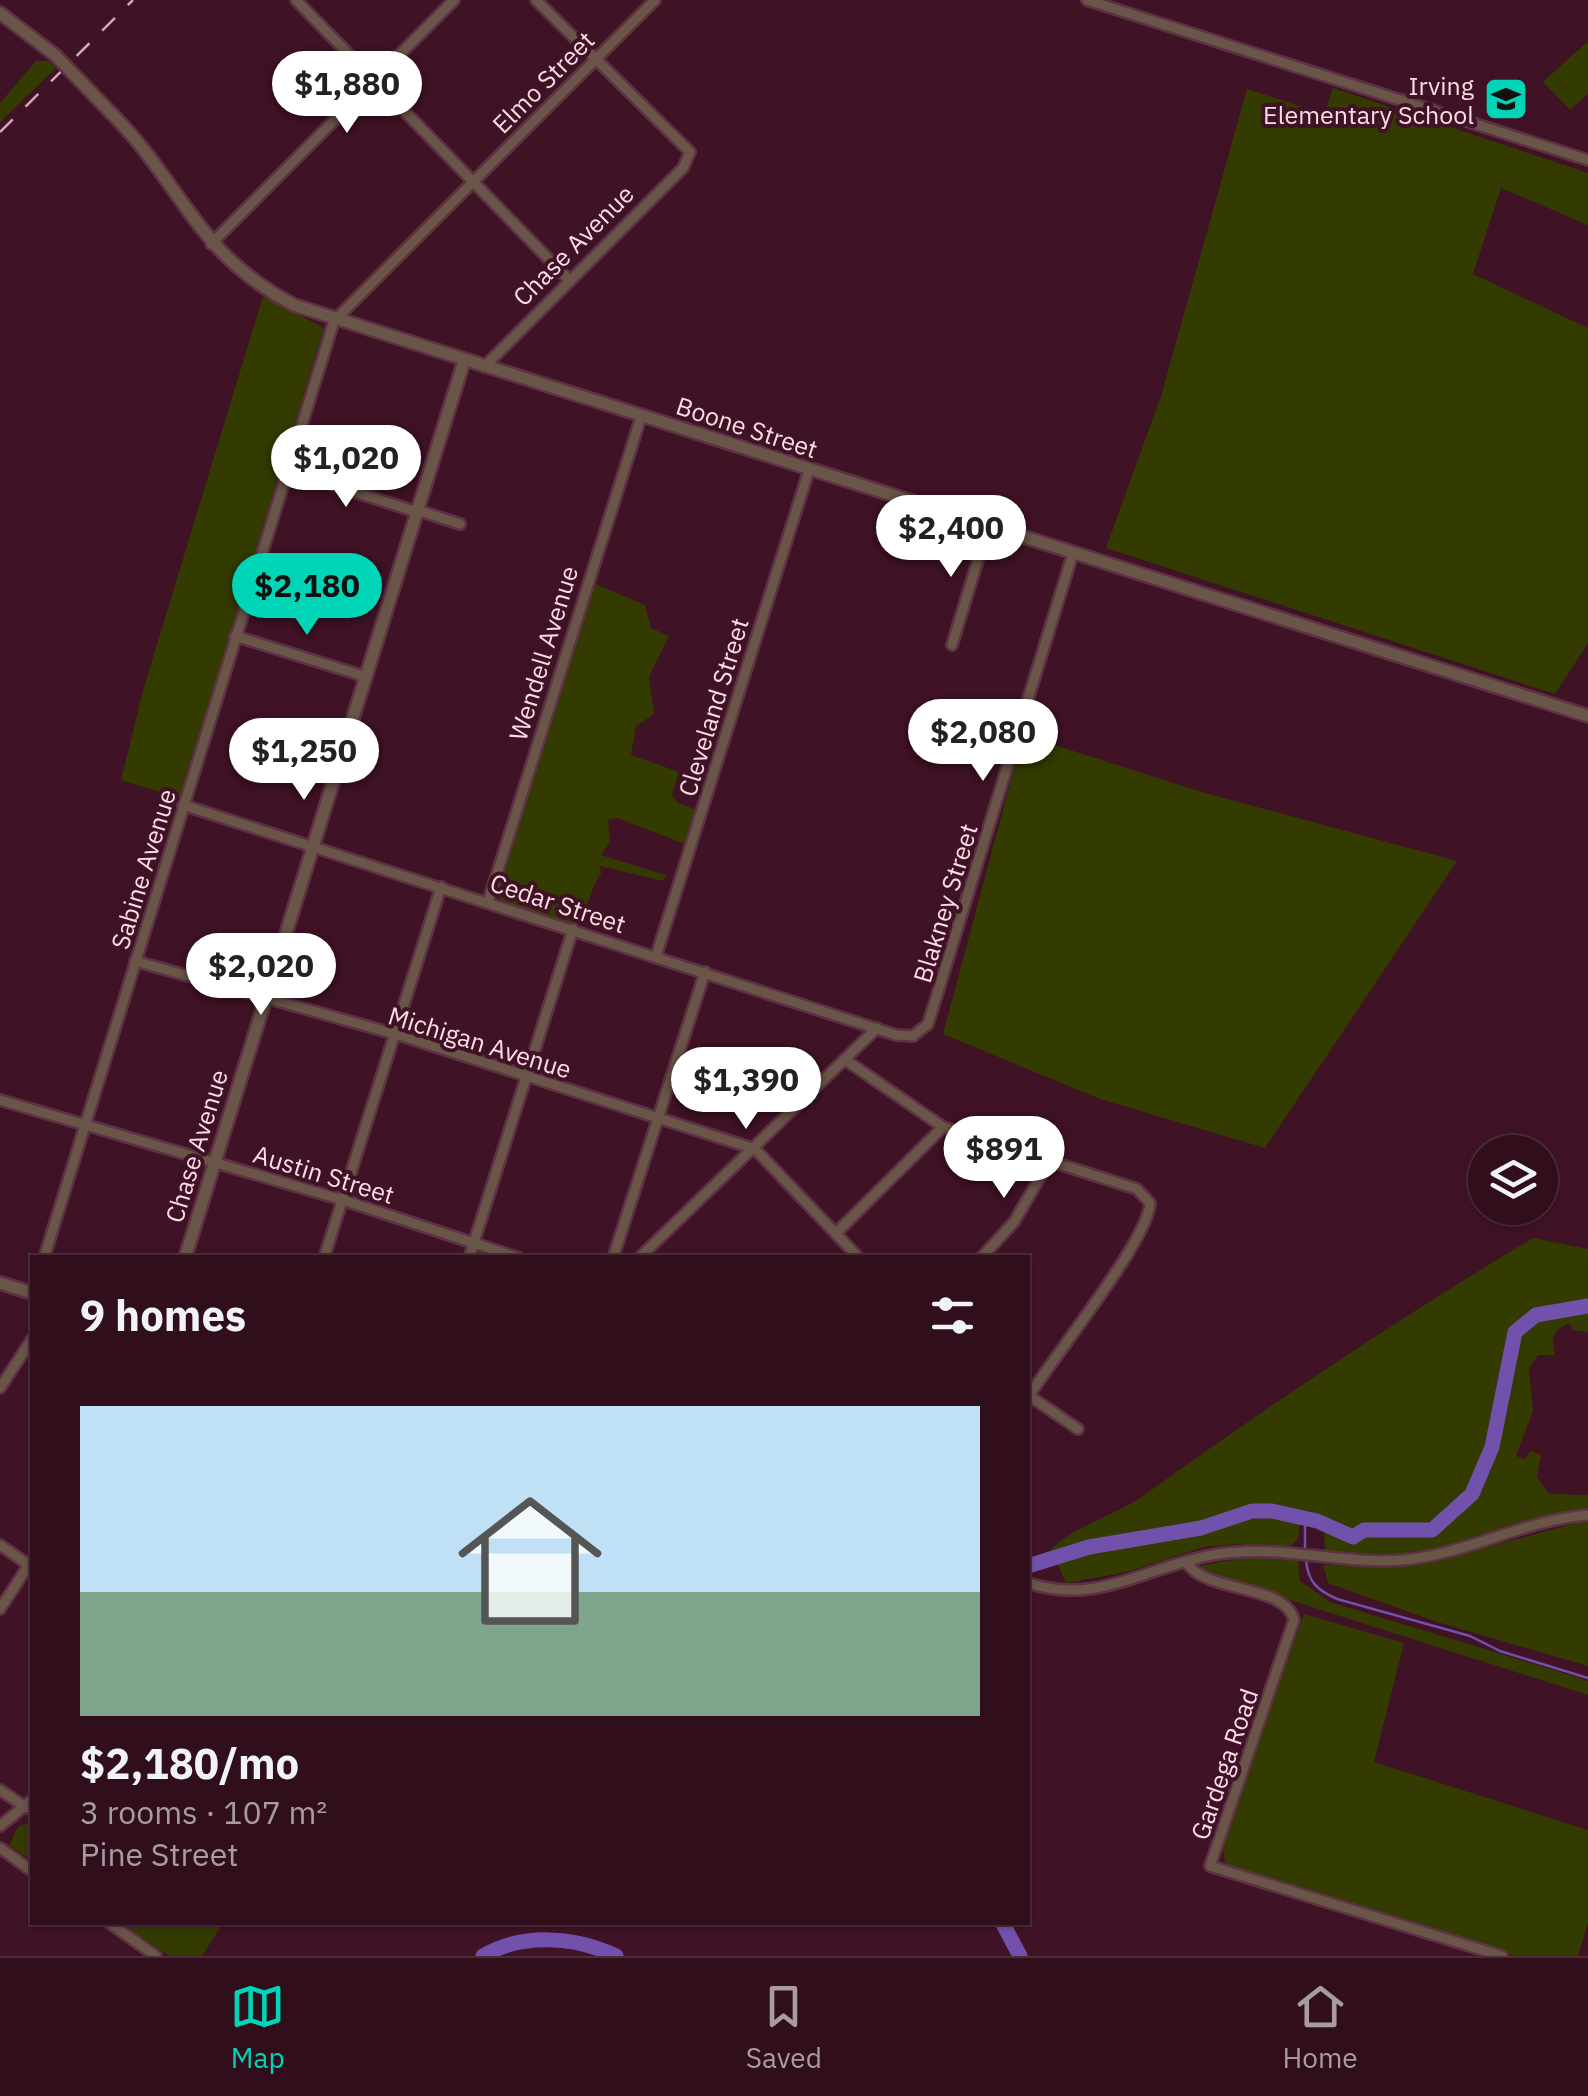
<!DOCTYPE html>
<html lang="en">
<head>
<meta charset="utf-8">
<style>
	body { margin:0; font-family:"IBM Plex Sans",sans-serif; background:#381725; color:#f1f3f6; height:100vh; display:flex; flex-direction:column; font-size:38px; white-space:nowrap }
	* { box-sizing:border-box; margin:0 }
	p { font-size:32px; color:#a89ca3 }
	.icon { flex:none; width:55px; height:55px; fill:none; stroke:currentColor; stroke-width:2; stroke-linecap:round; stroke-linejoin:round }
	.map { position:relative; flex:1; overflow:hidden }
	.panel { position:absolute; left:30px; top:1255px; width:1000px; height:670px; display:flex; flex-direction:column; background:#300e1c; border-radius:0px; box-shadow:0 2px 8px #0004,0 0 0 2px #4b2e3b }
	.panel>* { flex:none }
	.buttons { position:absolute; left:1468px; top:1135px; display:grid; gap:20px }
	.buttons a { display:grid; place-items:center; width:90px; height:90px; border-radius:50%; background:#300e1c; box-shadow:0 2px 8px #0004,0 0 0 2px #4b2e3b; font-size:50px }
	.price { position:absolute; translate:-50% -85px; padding:0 22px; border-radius:35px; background:#fff; color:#222; font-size:32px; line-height:65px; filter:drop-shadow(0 2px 5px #0008) }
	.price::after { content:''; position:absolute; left:50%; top:60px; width:30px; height:22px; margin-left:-15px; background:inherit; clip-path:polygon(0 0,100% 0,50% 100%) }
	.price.current { background:#01d5b7; color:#111 }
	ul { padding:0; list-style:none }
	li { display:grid; align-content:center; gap:20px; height:530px; padding:0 50px }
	li span { display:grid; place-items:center; height:310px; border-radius:0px; color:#555 }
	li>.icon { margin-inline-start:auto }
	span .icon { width:180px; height:180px; fill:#fffc; stroke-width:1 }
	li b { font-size:42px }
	h2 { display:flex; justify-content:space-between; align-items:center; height:120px; padding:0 50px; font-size:42px }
	.tabs { display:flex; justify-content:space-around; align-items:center; height:140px; border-top:2px solid #4b2e3b; background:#300e1c; font-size:28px; color:#a89ca3 }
	.tabs a { display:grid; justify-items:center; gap:5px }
	.tabs .current { color:#01d5b7 }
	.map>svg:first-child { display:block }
	.green { fill:#333b00 }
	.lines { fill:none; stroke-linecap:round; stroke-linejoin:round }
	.stream { stroke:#7251ad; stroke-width:2.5 }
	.river { stroke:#7251ad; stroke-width:15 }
	.minor-casing { stroke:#5e3244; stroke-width:14 }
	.tertiary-casing { stroke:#5e3244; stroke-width:16 }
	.minor { stroke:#6a5648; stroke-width:9 }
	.tertiary { stroke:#6a5648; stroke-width:11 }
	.rail { stroke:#ceaab6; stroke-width:2.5; stroke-dasharray:18 18; stroke-linecap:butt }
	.tertiary-bridge-casing { stroke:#5e3244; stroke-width:16; stroke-linecap:butt }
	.tertiary-bridge { stroke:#6a5648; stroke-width:11 }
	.labels { text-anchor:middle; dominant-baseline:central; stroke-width:8; stroke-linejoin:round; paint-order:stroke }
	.street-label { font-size:25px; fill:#fbdbe5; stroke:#401225 }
	.poi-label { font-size:25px; fill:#fbdbe5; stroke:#401225; text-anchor:end }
</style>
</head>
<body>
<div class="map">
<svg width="1588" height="1956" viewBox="0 0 1588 1956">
	<rect width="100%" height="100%" fill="#401225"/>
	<!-- green -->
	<g class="green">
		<path d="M1588 41V94L1570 110 1543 82Z"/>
		<path d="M36 61H49L56 68 0 122V103Z"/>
		<path d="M1333 88 1588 173V225L1501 188 1473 274 1588 328V643L1555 694 1106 548 1161 396 1247 89 1324 114Z"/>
		<path d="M263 296 324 328 180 798 121 780 144 687Z"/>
		<path d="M593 583 645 605 651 628 669 636 649 676 654 714 636 726 631 755 679 772 672 795 678 803 697 810 685 844 617 818 608 820 610 841 601 855 666 875 663 881 600 866 601 874C588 892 591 905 577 925L503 903 495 893Z"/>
		<path d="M1023 735 1205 793 1457 861 1265 1148 1100 1099 943 1034Z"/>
		<path d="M1533 1238 1588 1249V1332L1572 1330 1570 1323C1552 1331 1551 1336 1555 1355H1538L1529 1368 1533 1411 1516 1456 1525 1459 1531 1451 1541 1455 1537 1477 1549 1494 1588 1495V1510H1572L1417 1553 1325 1554 1324 1530 1300 1523 1298 1539 1286 1550 1238 1544 1204 1547 1127 1572 1066 1583 1051 1549C1076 1525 1114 1516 1143 1496 1270 1405 1399 1318 1533 1238Z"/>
		<path d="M1588 1520V1666L1437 1622 1328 1583 1323 1565 1379 1567 1431 1562Z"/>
		<path d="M1247 1557 1298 1560 1300 1581 1330 1602 1577 1677 1588 1681V1695L1205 1573 1200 1566Z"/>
		<path d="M1304 1614 1404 1643 1374 1762 1588 1830V1923L1578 1956H1514L1235 1871 1225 1863 1222 1844Z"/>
		<path d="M32 1822V1861L9 1845 18 1827Z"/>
		<path d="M121 1923H223L202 1956H169Z"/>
	</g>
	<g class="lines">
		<!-- stream -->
		<g class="stream">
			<path d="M1305 1518V1552"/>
			<path d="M1306 1560C1308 1582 1317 1590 1337 1599L1470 1636 1500 1651 1588 1678"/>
		</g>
		<!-- river -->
		<g class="river">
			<path d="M1028 1566 1089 1547 1201 1528 1252 1511H1272L1317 1521 1353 1537 1364 1530H1432L1472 1494 1492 1447 1515 1332 1536 1315 1588 1306"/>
			<path d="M1002 1922 1020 1956"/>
			<path d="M483 1956C521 1933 575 1936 616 1956"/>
		</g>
		<defs>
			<g id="minor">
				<path d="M296 0 569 280"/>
				<path d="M1087 0 1588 160"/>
				<path d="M211 244 454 0"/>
				<path d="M484 367 683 168 690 152 536 0"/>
				<path d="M286 470 417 512"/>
				<path d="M417 510 460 524"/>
				<path d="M235 636 367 677"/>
				<path d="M952 645 988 527"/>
				<path d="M183 805 896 1035 913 1036 928 1024 1073 553"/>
				<path d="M488 902 641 417"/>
				<path d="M656 956 809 470"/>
				<path d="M135 961 402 1036 755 1149 859 1258"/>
				<path d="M847 1061 943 1127 1137 1189 1150 1203C1149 1239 1053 1357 1029 1396"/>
				<path d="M0 1100 343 1200 519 1258"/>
				<path d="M836 1233 943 1127"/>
				<path d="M44 1258 334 321 655 0"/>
				<path d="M324 1258 441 887"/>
				<path d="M469 1258 573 929"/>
				<path d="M613 1258 705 972"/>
				<path d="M639 1258 877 1028"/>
				<path d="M981 1258 1014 1222 1049 1162"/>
				<path d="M0 1388 32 1339"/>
				<path d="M1028 1395 1078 1429"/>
				<path d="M0 1545 32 1567"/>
				<path d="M1186 1562C1206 1594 1285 1583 1294 1620L1210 1866 1502 1956"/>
				<path d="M1028 1583C1097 1606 1146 1567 1212 1555 1274 1543 1340 1565 1403 1560 1467 1554 1524 1520 1588 1515"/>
				<path d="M0 1609 32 1560"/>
				<path d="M0 1790 27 1808"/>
				<path d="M0 1826 32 1800"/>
				<path d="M0 1848 32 1871"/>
				<path d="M108 1922 156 1956"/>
			</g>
			<g id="tertiary">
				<path d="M0 13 55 55"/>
				<path d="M114 116C184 187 196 254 294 305L1588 716"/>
				<path d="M185 1258 464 361"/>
				<path d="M0 1283 32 1293"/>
			</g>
		</defs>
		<!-- minor casing -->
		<use href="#minor" class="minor-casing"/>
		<!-- tertiary casing -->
		<use href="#tertiary" class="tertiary-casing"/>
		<!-- minor -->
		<use href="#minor" class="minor"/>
		<!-- tertiary -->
		<use href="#tertiary" class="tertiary"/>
		<!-- rail -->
		<path class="rail" d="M0 132 133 0"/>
		<defs>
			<path id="tertiary-bridge" d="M55 55 114 116"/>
		</defs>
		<!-- tertiary-bridge casing -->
		<use href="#tertiary-bridge" class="tertiary-bridge-casing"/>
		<!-- tertiary-bridge -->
		<use href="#tertiary-bridge" class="tertiary-bridge"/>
	</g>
	<!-- icons -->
	<defs>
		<symbol id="school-square" viewBox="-11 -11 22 22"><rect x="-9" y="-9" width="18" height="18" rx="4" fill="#01d5b7" stroke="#401225"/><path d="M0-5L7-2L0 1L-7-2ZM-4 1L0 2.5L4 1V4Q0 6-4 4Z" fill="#111"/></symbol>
	</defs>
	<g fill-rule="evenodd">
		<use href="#school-square" x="1481" y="74" width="50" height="50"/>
	</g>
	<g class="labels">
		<!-- street labels -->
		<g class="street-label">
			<text transform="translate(543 82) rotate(-45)">Elmo Street</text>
			<text transform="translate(573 245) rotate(-45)">Chase Avenue</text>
			<text transform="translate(747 427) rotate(18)">Boone Street</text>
			<text transform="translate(543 653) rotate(-73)">Wendell Avenue</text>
			<text transform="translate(713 707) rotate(-73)">Cleveland Street</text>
			<text transform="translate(143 869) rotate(-73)">Sabine Avenue</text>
			<text transform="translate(558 903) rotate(18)">Cedar Street</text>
			<text transform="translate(945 903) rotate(-73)">Blakney Street</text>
			<text transform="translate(480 1042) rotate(17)">Michigan Avenue</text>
			<text transform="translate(196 1146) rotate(-73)">Chase Avenue</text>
			<text transform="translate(324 1174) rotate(17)">Austin Street</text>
			<text transform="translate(1224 1764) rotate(-71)">Gardega Road</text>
		</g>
		<!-- poi labels -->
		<g class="poi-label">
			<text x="1474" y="85">Irving<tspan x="1474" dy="29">Elementary School</tspan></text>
		</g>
	</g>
</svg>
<div class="buttons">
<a><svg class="icon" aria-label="layers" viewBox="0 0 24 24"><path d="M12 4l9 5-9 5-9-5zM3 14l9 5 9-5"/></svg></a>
</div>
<b class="price" style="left:347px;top:136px">$1,880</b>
<b class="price" style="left:346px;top:510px">$1,020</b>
<b class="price" style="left:951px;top:580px">$2,400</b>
<b class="price current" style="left:307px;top:638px">$2,180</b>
<b class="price" style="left:983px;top:784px">$2,080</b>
<b class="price" style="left:304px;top:803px">$1,250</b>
<b class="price" style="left:261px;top:1018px">$2,020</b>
<b class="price" style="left:746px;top:1132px">$1,390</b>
<b class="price" style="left:1004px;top:1201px">$891</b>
<section class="panel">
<h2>9 homes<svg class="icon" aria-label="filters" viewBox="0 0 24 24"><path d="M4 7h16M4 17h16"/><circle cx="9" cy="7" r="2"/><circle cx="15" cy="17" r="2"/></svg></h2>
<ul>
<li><span style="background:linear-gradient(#bfe0f5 60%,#7fa58c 0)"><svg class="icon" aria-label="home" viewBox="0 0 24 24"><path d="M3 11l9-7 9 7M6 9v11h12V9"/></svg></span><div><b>$2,180/mo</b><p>3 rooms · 107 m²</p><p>Pine Street</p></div></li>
</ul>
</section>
</div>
<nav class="tabs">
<a class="current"><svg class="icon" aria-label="map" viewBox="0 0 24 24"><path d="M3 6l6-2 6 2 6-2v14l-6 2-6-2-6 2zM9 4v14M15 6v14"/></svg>Map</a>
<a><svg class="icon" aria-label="saved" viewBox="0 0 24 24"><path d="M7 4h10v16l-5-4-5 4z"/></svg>Saved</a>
<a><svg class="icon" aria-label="home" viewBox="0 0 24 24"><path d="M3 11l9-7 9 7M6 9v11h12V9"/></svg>Home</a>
</nav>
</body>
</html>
